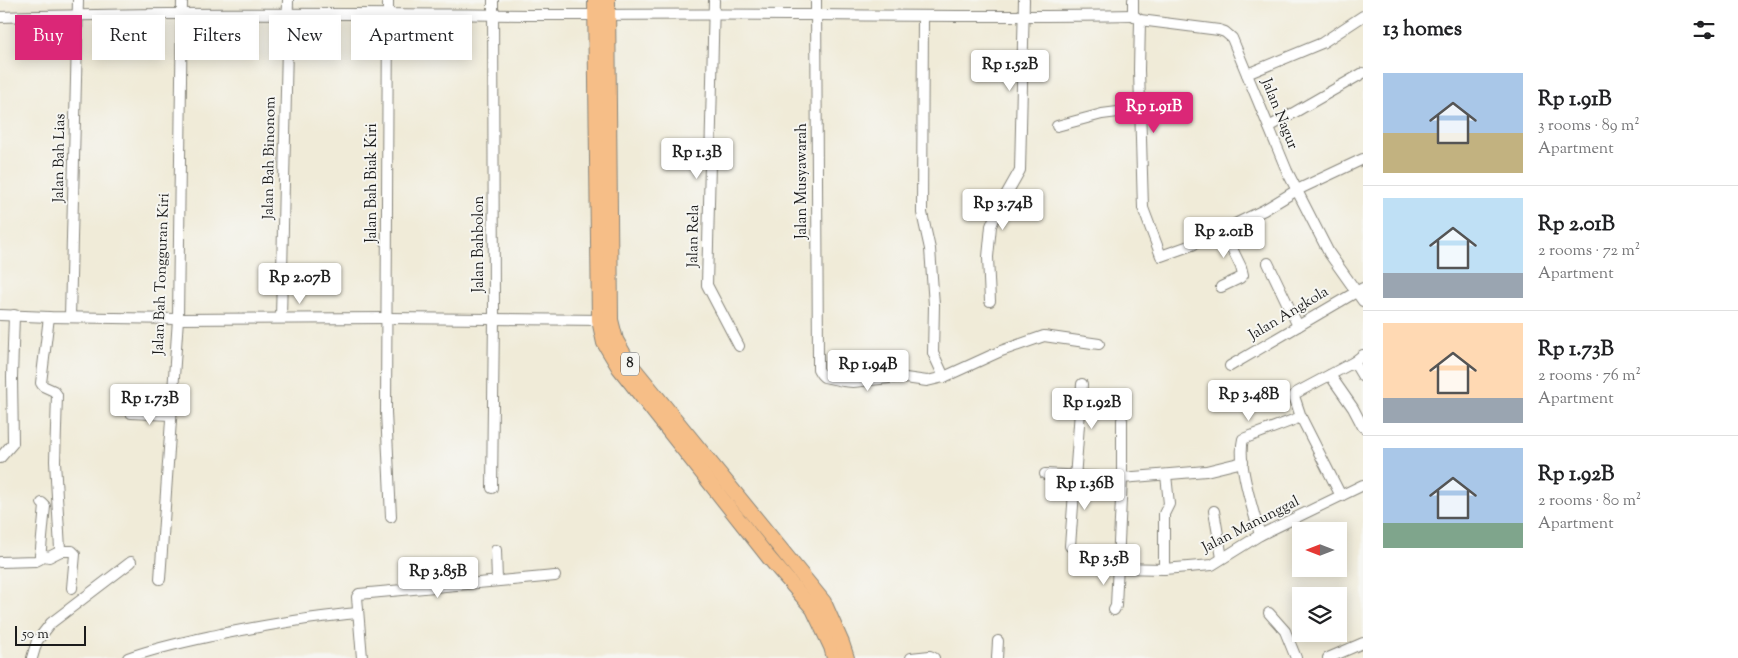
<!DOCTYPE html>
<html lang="en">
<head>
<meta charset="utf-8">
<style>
	body { margin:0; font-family:"Sorts Mill Goudy",serif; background:#f6f6f6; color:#202124; height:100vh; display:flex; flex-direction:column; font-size:19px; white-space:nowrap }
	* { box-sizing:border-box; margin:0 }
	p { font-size:16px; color:#757577 }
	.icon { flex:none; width:28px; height:28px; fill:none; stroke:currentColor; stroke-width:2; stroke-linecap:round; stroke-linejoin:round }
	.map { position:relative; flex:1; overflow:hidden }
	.side { display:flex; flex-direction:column; background:#fff; width:375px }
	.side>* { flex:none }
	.hud { position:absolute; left:15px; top:15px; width:475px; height:45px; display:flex; gap:10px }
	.needle { width:32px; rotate:270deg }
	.buttons { position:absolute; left:1292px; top:522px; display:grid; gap:10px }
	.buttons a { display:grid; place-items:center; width:55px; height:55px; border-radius:0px; background:#fff; box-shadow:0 2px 12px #0003; font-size:25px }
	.scale { position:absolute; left:15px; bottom:12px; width:71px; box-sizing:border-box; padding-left:5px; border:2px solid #1c1c1c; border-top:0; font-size:14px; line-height:18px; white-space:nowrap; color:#1c1c1c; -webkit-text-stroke:4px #f6f6f2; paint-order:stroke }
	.price { position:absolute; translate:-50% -42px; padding:0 11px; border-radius:5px; background:#fff; color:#222; font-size:16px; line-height:32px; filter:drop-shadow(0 1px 2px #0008) }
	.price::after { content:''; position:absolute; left:50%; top:30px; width:15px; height:11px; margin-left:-8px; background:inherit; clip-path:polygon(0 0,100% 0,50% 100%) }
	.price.active { background:#db2777; color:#fff }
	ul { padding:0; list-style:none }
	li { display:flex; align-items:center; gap:15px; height:125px; padding:0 20px }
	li+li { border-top:1px solid #e0e0e0 }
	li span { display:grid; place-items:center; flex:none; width:140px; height:100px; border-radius:0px; color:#555 }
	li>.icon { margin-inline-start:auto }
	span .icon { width:60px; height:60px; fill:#fffc; stroke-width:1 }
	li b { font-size:21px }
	h2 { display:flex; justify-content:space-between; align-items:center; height:60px; padding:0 20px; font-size:21px }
	.tag { padding:0 18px; border-radius:0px; background:#fff; box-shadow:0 2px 12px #0003; font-size:18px; line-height:45px }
	.tag.active { background:#db2777; color:#fff }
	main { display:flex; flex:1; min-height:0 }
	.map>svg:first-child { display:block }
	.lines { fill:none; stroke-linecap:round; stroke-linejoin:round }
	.minor-casing { stroke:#86847a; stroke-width:12 }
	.highway-casing { stroke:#86847a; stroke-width:16 }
	.minor { stroke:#fff; stroke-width:10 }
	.highway { stroke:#f6be87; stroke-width:14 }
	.labels { text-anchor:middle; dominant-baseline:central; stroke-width:4; stroke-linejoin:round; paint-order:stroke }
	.shield { fill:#f6f6f2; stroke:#5d5d5c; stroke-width:1 }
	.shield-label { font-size:14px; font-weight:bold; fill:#1c1c1c }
	.street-label { font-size:15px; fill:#1c1c1c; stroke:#f6f6f2 }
</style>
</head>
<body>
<main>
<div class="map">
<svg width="1363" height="658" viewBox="0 0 1363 658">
	<rect width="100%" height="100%" fill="#f6f6f2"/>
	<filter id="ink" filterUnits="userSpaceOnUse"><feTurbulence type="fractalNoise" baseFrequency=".02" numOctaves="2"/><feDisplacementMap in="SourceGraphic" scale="10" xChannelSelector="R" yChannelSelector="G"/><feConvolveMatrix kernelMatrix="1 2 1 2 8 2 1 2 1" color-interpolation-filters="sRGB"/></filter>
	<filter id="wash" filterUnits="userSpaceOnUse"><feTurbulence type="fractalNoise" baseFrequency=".0096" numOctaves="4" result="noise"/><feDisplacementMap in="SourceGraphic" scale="20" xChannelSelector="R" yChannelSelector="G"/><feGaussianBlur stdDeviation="1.12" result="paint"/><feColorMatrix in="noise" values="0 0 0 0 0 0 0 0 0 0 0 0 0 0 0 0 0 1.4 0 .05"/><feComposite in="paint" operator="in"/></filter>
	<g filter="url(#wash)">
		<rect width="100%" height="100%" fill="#f0ebd8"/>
	</g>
	<g filter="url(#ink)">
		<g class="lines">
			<defs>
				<g id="minor">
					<path d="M388 0 386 412 391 517"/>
					<path d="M714 0 707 285 739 346"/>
					<path d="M816 0 818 361V369L821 374 824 377 843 381 853 382 898 377 927 381 944 377 1001 351 1044 336 1099 344"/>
					<path d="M1133 0V15L1140 20 1219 30 1225 32 1232 38 1287 171 1329 253 1363 301"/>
					<path d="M0 17C178 12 357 14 535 15 628 15 721 14 814 15 921 16 1027 17 1133 15"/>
					<path d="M923 17 922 213 930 249 934 305 933 353 944 377"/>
					<path d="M1140 20 1139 70 1143 208 1161 256 1192 245 1264 210 1297 190 1363 159"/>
					<path d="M1247 74 1322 43 1363 16"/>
					<path d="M1057 126 1102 114 1141 109"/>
					<path d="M1269 127 1363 73"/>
					<path d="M1268 263 1298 326"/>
					<path d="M1221 287 1240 278 1243 275 1241 267 1223 230"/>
					<path d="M990 301 988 257 991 226 998 209 1020 170 1024 0"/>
					<path d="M0 315 49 317 178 319 388 318 604 320"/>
					<path d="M49 317 41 383 43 386 54 391 57 395 55 461 60 549 61 551H72L75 554 72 588"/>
					<path d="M70 317 78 0"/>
					<path d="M281 318 288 0"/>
					<path d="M1354 362 1363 377"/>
					<path d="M1230 366 1363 288"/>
					<path d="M1330 375 1353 408 1363 427"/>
					<path d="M131 413 171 415"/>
					<path d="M0 458 13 443 12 377 14 315"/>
					<path d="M1045 474 1122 478 1206 471 1243 462"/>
					<path d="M492 488 494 318 493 0"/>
					<path d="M1341 496 1301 417 1294 396 1296 393 1354 362 1363 355"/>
					<path d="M1214 511 1222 558"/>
					<path d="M1260 535C1253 510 1237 463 1243 439L1301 417"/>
					<path d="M1070 546 1082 384"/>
					<path d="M496 550 497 581"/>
					<path d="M40 555 49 557 61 551"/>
					<path d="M0 562 36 561 40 559 45 506 42 503"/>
					<path d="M1117 568 1164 569 1212 565 1260 535 1363 485"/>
					<path d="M1164 569V514L1169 504 1166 475"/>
					<path d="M160 579 178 319 182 0"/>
					<path d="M1114 610 1116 606 1122 478V420"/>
					<path d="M1269 613 1285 631 1296 658"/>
					<path d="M32 658 37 641 51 623 131 562"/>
					<path d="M128 658C158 647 189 641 221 634 267 625 311 617 358 613"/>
					<path d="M362 658 357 597 359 594 555 576"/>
					<path d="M911 658 930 656 934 658"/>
					<path d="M997 658 998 641"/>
					<path d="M1328 658 1363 643"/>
				</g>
				<g id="highway">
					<path d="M595 0 599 320 604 343 619 368 769 558 813 609 831 647 834 658"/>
					<path d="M608 0 611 320 616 340 628 361 824 602 842 643 847 658"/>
				</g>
			</defs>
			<!-- minor casing -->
			<use href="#minor" class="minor-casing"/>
			<!-- highway casing -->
			<use href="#highway" class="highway-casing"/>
			<!-- minor -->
			<use href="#minor" class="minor"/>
			<!-- highway -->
			<use href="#highway" class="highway"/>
		</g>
	</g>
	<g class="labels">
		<!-- shield labels -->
		<rect class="shield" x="621" y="352.5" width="18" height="23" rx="4"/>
		<g class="shield-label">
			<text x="630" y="364">8</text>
		</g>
		<!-- street labels -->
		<g class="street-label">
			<text transform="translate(1279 114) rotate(68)">Jalan Nagur</text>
			<text transform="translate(60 158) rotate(-89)">Jalan Bah Lias</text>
			<text transform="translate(270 158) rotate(-89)">Jalan Bah Binonom</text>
			<text transform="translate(802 181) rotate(-90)">Jalan Musyawarah</text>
			<text transform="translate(372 183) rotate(-90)">Jalan Bah Biak Kiri</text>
			<text transform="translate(694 236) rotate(-89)">Jalan Rela</text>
			<text transform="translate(479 244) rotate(-90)">Jalan Bahbolon</text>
			<text transform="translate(162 274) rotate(-88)">Jalan Bah Tongguran Kiri</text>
			<text transform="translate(1289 314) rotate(-31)">Jalan Angkola</text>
			<text transform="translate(1251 525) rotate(-27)">Jalan Manunggal</text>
		</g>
	</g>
</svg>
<div class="buttons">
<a><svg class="needle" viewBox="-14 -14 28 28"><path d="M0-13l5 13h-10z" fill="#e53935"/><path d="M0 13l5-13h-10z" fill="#757577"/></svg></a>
<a><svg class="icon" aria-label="layers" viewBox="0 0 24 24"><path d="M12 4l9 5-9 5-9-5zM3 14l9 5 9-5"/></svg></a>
</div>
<div class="scale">50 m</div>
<b class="price" style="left:1010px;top:92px">Rp 1.52B</b>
<b class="price active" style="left:1154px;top:134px">Rp 1.91B</b>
<b class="price" style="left:697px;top:180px">Rp 1.3B</b>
<b class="price" style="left:1003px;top:231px">Rp 3.74B</b>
<b class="price" style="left:1224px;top:259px">Rp 2.01B</b>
<b class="price" style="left:300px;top:305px">Rp 2.07B</b>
<b class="price" style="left:868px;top:392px">Rp 1.94B</b>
<b class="price" style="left:1249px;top:422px">Rp 3.48B</b>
<b class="price" style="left:150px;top:426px">Rp 1.73B</b>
<b class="price" style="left:1092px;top:430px">Rp 1.92B</b>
<b class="price" style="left:1085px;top:511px">Rp 1.36B</b>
<b class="price" style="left:1104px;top:586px">Rp 3.5B</b>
<b class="price" style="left:438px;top:599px">Rp 3.85B</b>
<div class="hud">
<a class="tag active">Buy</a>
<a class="tag">Rent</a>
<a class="tag">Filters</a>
<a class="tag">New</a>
<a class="tag">Apartment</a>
</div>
</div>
<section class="side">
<h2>13 homes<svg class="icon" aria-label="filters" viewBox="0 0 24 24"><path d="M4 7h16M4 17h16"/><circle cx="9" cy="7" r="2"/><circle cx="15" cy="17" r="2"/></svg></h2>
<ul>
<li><span style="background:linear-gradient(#a9c7e8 60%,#c2b280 0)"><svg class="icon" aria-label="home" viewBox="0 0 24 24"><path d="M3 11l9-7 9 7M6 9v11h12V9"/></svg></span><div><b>Rp 1.91B</b><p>3 rooms · 89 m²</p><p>Apartment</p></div></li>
<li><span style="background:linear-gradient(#bfe0f5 75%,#9aa5b1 0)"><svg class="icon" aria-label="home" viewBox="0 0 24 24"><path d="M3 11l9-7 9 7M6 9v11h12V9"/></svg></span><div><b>Rp 2.01B</b><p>2 rooms · 72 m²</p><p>Apartment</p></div></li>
<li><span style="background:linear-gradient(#ffd9b3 75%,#9aa5b1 0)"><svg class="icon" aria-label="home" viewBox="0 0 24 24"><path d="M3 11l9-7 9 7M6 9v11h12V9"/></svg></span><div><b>Rp 1.73B</b><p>2 rooms · 76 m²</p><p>Apartment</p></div></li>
<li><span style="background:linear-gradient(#a9c7e8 75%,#7fa58c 0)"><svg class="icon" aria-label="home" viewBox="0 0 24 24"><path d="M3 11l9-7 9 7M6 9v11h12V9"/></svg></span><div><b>Rp 1.92B</b><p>2 rooms · 80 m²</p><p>Apartment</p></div></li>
</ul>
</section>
</main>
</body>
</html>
